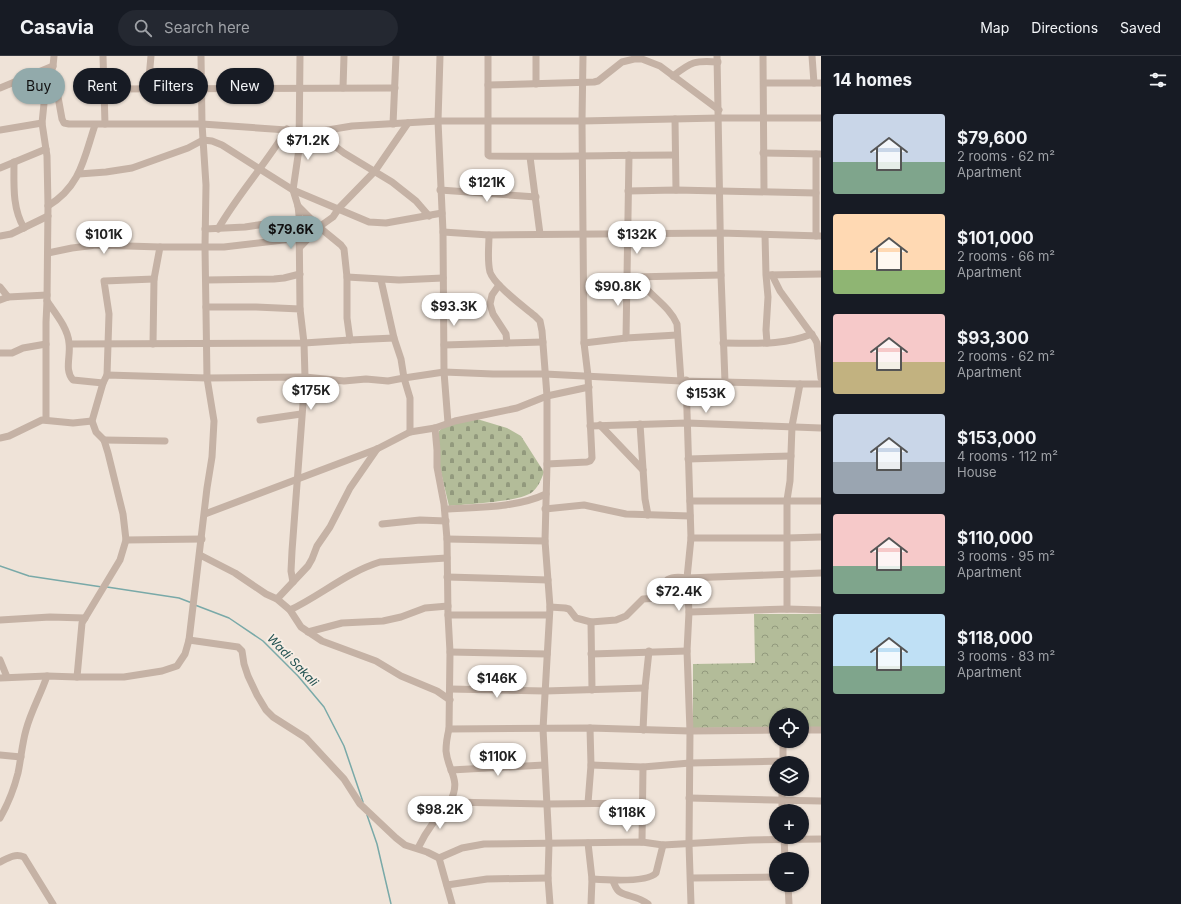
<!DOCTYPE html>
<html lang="en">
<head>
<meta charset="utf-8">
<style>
	body { margin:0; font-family:Inter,sans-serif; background:#242831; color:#f1f3f6; height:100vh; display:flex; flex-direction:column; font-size:15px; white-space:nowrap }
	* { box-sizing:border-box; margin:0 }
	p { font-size:13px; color:#9ea1a6 }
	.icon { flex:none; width:22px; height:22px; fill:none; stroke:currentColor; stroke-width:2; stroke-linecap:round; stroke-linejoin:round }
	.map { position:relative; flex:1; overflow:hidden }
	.panel { display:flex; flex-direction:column; background:#171b24; width:360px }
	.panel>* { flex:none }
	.banner { position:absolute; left:12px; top:12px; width:380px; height:36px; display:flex; gap:8px }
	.buttons { position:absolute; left:769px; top:652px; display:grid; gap:8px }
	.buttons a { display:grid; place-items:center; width:40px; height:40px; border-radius:50%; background:#171b24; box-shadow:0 1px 3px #0004; font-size:20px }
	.price { position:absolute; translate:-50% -34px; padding:0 9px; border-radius:14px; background:#fff; color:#222; font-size:13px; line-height:26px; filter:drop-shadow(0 1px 2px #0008) }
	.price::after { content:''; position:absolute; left:50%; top:24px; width:12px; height:9px; margin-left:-6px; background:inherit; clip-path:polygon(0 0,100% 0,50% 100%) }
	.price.selected { background:#92aaab; color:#111 }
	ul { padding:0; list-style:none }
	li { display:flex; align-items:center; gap:12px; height:100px; padding:0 12px }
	li span { display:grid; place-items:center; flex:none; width:112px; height:80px; border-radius:4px; color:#555 }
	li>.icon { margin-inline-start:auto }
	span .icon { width:48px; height:48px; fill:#fffc; stroke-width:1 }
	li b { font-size:17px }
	h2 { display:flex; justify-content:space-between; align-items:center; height:48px; padding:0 12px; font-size:17px }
	.tag { padding:0 14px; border-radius:18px; background:#171b24; box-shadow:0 1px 3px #0004; font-size:14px; line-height:36px }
	.tag.selected { background:#92aaab; color:#111 }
	header { display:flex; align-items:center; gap:24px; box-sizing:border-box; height:56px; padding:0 20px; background:#171b24; border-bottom:1px solid #363941 }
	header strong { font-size:19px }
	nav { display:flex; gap:22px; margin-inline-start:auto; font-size:14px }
	.search { width:280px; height:36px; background:#242831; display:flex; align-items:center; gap:10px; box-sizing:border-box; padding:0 14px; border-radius:22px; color:#9ea1a6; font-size:15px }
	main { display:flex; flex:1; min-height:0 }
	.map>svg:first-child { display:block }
	.forest { fill:url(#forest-crowns) }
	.cemetery { fill:url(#cemetery-stones) }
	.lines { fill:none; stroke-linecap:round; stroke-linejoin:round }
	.stream { stroke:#79a9a8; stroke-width:1.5 }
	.minor { stroke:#c5b2a5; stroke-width:7 }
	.labels { text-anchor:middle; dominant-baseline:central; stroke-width:4; stroke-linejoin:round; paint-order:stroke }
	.water-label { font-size:12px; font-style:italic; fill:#1f5050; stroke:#f7ede4 }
</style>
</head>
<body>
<header>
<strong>Casavia</strong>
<div class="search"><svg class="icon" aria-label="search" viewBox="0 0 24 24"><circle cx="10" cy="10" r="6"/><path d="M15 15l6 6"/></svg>Search here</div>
<nav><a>Map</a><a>Directions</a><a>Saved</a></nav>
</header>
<main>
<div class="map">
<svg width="821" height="848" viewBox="0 0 821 848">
	<defs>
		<pattern id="forest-crowns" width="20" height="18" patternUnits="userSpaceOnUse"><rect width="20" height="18" fill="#b3bc99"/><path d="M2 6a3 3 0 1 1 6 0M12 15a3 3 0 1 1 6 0" fill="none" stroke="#92997d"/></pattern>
		<pattern id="cemetery-stones" width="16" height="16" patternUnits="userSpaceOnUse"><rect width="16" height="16" fill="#b3bc99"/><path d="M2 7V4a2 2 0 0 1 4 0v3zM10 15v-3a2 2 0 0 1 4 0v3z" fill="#92997d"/></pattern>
	</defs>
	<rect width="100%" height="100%" fill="#efe3d8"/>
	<!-- forest -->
	<path class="forest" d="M754 558H821V671H802V659H776V671L693 672V608L755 607Z"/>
	<!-- cemetery -->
	<path class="cemetery" d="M477 363 507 372 521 380 544 416C541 424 538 432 531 437 517 446 468 448 449 450L439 408V375L444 370Z"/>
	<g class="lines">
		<!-- stream -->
		<g class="stream">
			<path d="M0 510 29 520 102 531"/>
			<path d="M107 531 179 542 192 547"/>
			<path d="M195 549 229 562 263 585 298 620 324 651 344 690 363 746"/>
			<path d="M367 759 377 788 391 848"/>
		</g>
		<!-- minor -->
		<g class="minor">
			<path d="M103 0 105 68"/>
			<path d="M300 0 299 93 293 134 298 150 299 159 300 253"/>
			<path d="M440 0 438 65 443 176 444 316 448 367"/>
			<path d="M488 0V99L490 100C552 101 614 99 675 99"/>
			<path d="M717 0 721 219 725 326"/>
			<path d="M763 0 764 135"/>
			<path d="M812 0 814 27"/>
			<path d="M51 19 58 41 62 63 64 67 69 68H202L316 76 352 70 438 65H582L719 62H821"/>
			<path d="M673 20C691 6 695 4 718 6"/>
			<path d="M764 27H821"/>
			<path d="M536 28V0"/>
			<path d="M488 29 594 26 598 25 622 6 634 3H642L660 10 719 54"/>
			<path d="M0 32 53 10"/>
			<path d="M343 32 344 0"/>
			<path d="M104 33 395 32"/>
			<path d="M148 33 151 0"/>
			<path d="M675 63 676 134"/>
			<path d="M393 68 396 0"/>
			<path d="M0 74 42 67"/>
			<path d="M316 76 344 97 392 126 416 145 429 160"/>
			<path d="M763 97 821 98"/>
			<path d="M816 98V180"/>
			<path d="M530 101 540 178"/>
			<path d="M14 106C14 128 12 152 24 172"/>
			<path d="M0 112 46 93"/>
			<path d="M79 118 106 116 132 112 188 92 203 84 212 85 222 89 293 134 369 166 386 167 442 157"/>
			<path d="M440 134 536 141"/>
			<path d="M628 135 676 134 816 137"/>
			<path d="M48 150C81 130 84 102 95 69"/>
			<path d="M298 150 319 171 341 189 344 193 347 221V262L350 284"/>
			<path d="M205 173 245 171 265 168H300"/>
			<path d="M218 173C238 138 266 108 287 73"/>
			<path d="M443 176 489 179 720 177 821 180"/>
			<path d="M489 179C489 190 487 205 490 216 494 229 524 251 535 260L540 265 542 275 547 340V408L545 485 550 551 543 673 549 788 548 822 550 848"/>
			<path d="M765 179 766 219 768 241 766 274 767 287"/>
			<path d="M0 180 11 178 48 160"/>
			<path d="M300 191 319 171 333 161 339 152 375 115 408 67"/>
			<path d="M48 197 72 192 96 189 160 191"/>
			<path d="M768 219 821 218"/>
			<path d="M772 219 780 235 815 283 817 287 821 322"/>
			<path d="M347 221 399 224 443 222"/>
			<path d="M634 221 721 219"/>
			<path d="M637 221C648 239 669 249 677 268L681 325"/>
			<path d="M206 224 274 223 284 222 300 218"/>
			<path d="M381 224 394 282 401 303 404 322 410 342V376"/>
			<path d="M499 229 492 239 490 248 493 258 506 278 507 287"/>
			<path d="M0 231 8 241"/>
			<path d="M0 244 8 241 47 239"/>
			<path d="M47 245C55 257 68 272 69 287 71 300 64 314 73 324L103 327"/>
			<path d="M206 251H256L300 253 304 287 305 321 292 495 291 515 293 526"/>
			<path d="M626 282 629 99"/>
			<path d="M584 287 626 282 677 279"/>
			<path d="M723 287C754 287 782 290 812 278"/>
			<path d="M70 288 304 287 350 284 394 282"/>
			<path d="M153 288 154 223 160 191H224L300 182"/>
			<path d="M444 289 543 286"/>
			<path d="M0 297H12L23 292 46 288"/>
			<path d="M107 319 109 258 104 225 154 223"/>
			<path d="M686 324 691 482 687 522 689 556 687 595 690 675 689 788 691 848"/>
			<path d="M46 364V266L47 245 48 150 47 100 42 67 45 38 53 10 54 0"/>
			<path d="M260 364 301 358"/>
			<path d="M640 368 645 443 648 459"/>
			<path d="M600 369 643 414"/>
			<path d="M590 370 687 367 821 372"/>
			<path d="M435 372 437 394V411L444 448 447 483 448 559 450 596 449 673C447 681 446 688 446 695 448 716 462 723 450 746"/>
			<path d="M0 382 9 380 42 364 73 367 92 365"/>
			<path d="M104 384 165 385"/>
			<path d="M688 403 791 400"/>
			<path d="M547 408 587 406 590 405 592 402 588 320 584 287 582 65 583 0"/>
			<path d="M690 445H821"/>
			<path d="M445 453C478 451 516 452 546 438"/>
			<path d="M545 453 584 449 626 458 690 460"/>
			<path d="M205 458 377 393 410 376 435 372 455 365 517 352 547 340 589 331"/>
			<path d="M382 468 420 464 446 465"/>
			<path d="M691 482H787L821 481"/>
			<path d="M447 483 545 485"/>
			<path d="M126 484 202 483"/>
			<path d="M200 499 235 517 266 538 277 543 290 554 301 571 322 585 376 605 401 620 437 635 450 644"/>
			<path d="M447 521 548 524"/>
			<path d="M277 543 308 510 312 503 317 490 330 471 350 432 377 393"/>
			<path d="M550 551 565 552 569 553 576 562 591 566 616 564 626 560 643 543 658 542 660 540C663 523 669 519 687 522L821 517"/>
			<path d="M787 553V444L790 425 792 370 800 328"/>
			<path d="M290 554C320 540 347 516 380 506L447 502"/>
			<path d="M689 556 787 553 821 554"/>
			<path d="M448 559H549"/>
			<path d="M0 564 50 561 85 562"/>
			<path d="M591 566 592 634"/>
			<path d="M308 576 342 567 383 565 401 561 425 552 448 550"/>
			<path d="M189 584 238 591 242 595 244 608 248 620 257 639 266 654 273 661 306 682 344 723 360 748 396 782 405 789 427 796 439 802 452 848"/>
			<path d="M450 596 547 598"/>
			<path d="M591 598 687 595"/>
			<path d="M0 604 7 621"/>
			<path d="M77 621H124L162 615 177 610 185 598 189 584 207 432 212 401 214 365 207 322 305 321 344 325 366 323 388 325 404 322 444 316 493 318H545L681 325 800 328H821"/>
			<path d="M0 622 47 620"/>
			<path d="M450 633 545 635 645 632"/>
			<path d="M449 673 590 672 690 675 776 674"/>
			<path d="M643 674 645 632 649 595"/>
			<path d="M802 674H821"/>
			<path d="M783 685V707"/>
			<path d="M0 699 21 701"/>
			<path d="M591 709 643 711 690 707 783 705"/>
			<path d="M451 714 544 709"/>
			<path d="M782 733V755"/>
			<path d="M689 742 821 745"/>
			<path d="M588 747 591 709 590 672"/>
			<path d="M0 762C8 748 14 733 18 717 21 703 22 688 26 674 31 655 41 638 47 620L77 621 82 567 120 504 126 484 123 458 108 397 104 384 96 376 92 365 103 327 107 319 207 322 205 191 206 129 202 68 201 0"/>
			<path d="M784 781 785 803"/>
			<path d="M642 786 643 711"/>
			<path d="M588 787 592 823 591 848"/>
			<path d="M418 792 425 779 433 767 434 755 450 746 546 748 642 747"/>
			<path d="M439 802 462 792 484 788 642 786 663 789 751 784 821 783"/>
			<path d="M0 806C8 802 15 797 24 801L53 848"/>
			<path d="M691 822 776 821"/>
			<path d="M592 823C606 824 647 827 656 817L663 789"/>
			<path d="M613 825C615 829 616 834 620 836 628 841 638 840 648 848"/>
			<path d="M447 829 487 823 548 822"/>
			<path d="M788 829 789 848"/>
		</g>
	</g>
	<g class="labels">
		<!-- water labels -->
		<g class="water-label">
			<text transform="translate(293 604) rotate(46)">Wadi Sakali</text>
		</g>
	</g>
</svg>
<div class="buttons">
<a><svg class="icon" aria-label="locate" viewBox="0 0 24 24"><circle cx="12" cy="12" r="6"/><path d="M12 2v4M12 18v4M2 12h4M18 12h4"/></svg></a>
<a><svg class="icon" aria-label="layers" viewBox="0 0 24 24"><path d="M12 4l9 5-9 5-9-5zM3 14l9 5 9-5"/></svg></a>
<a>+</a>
<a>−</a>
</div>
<b class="price" style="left:308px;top:105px">$71.2K</b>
<b class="price" style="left:487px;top:147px">$121K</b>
<b class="price selected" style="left:291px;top:194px">$79.6K</b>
<b class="price" style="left:104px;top:199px">$101K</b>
<b class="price" style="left:637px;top:199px">$132K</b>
<b class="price" style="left:618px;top:251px">$90.8K</b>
<b class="price" style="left:454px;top:271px">$93.3K</b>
<b class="price" style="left:311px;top:355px">$175K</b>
<b class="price" style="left:706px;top:358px">$153K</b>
<b class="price" style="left:679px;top:556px">$72.4K</b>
<b class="price" style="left:497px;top:643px">$146K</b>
<b class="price" style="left:498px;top:721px">$110K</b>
<b class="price" style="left:440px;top:774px">$98.2K</b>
<b class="price" style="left:627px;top:777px">$118K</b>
<div class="banner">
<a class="tag selected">Buy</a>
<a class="tag">Rent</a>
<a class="tag">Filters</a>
<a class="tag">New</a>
</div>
</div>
<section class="panel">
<h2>14 homes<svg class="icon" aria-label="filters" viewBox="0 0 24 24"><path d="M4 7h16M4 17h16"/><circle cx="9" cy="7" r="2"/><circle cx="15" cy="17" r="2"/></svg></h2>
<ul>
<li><span style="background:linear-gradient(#c9d6e8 60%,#7fa58c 0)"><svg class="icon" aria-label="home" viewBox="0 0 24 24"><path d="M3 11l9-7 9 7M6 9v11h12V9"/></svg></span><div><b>$79,600</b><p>2 rooms · 62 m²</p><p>Apartment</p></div></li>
<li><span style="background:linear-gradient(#ffd9b3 70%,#8fb573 0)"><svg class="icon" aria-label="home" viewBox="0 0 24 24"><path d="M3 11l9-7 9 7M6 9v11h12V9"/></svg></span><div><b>$101,000</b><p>2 rooms · 66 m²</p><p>Apartment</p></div></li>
<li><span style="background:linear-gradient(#f6c9c9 60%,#c2b280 0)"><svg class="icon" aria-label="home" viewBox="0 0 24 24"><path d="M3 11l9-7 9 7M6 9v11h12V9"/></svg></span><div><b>$93,300</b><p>2 rooms · 62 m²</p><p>Apartment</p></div></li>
<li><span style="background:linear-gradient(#c9d6e8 60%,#9aa5b1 0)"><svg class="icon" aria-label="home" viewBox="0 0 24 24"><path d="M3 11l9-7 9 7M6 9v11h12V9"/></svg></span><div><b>$153,000</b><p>4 rooms · 112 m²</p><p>House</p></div></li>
<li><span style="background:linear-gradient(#f6c9c9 65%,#7fa58c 0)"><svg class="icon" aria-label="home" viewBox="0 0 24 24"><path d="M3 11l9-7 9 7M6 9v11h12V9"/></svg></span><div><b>$110,000</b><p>3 rooms · 95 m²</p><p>Apartment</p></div></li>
<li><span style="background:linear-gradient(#bfe0f5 65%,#7fa58c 0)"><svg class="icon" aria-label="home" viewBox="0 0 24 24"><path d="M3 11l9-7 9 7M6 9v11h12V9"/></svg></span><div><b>$118,000</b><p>3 rooms · 83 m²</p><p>Apartment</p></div></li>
</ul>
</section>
</main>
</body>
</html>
